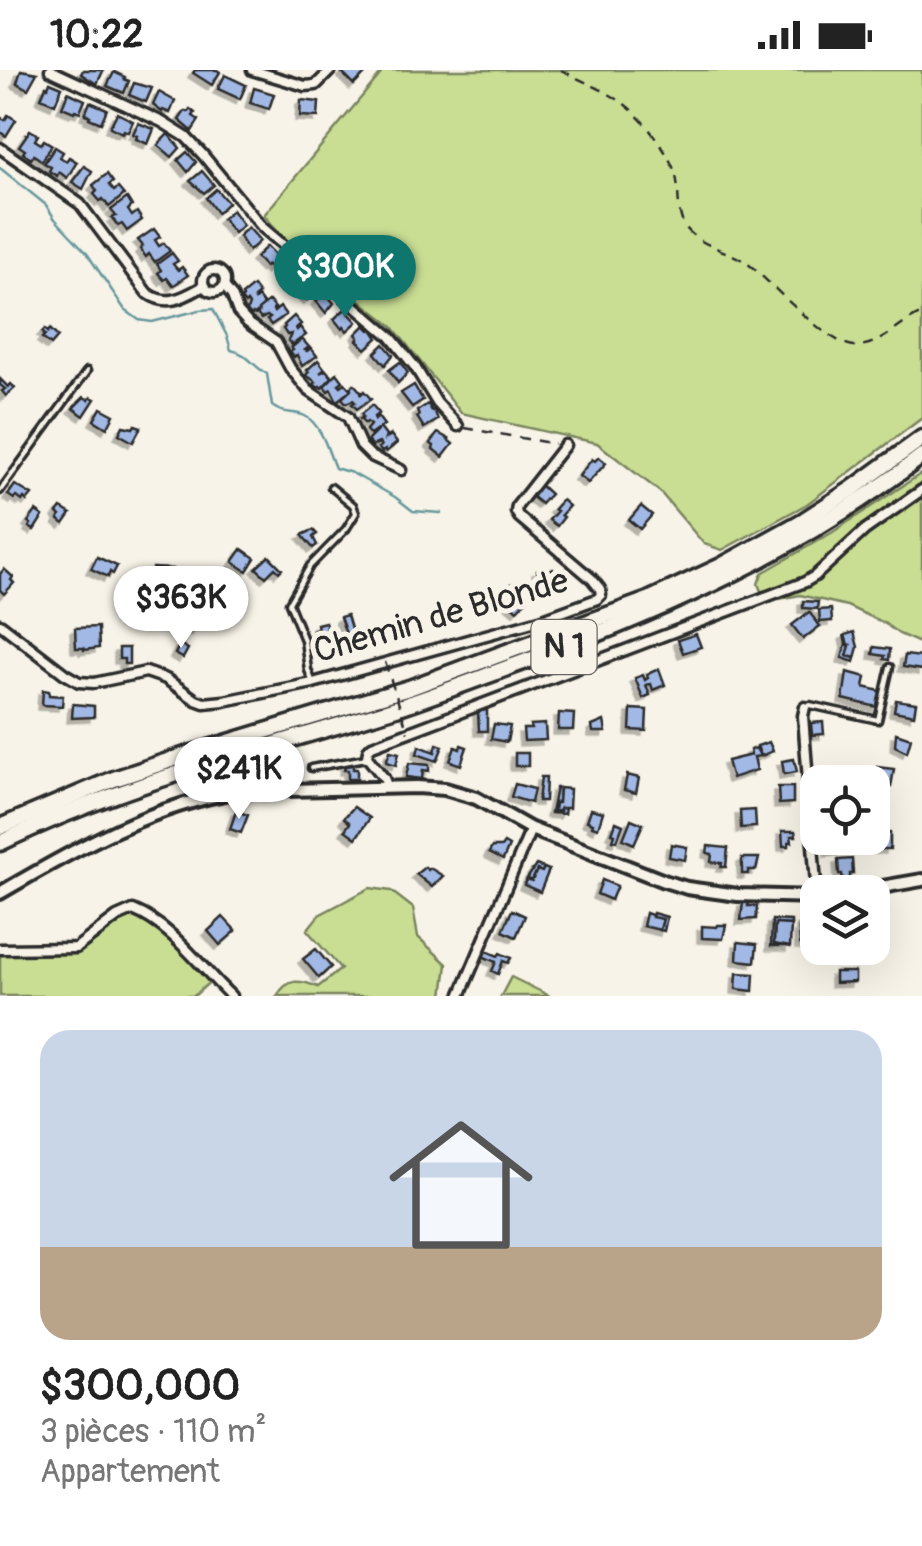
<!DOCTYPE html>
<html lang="fr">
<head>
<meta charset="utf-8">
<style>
	body { margin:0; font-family:Pangolin,sans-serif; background:#f2f2f2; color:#222; height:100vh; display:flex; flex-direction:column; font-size:38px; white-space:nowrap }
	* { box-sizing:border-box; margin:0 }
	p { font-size:32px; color:#767676 }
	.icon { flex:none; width:55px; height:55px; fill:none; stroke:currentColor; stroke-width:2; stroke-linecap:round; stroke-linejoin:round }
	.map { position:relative; height:926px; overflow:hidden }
	.sheet { display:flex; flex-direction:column; background:#fff; flex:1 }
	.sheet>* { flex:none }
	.tools { position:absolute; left:800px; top:695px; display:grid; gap:20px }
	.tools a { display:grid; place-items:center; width:90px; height:90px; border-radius:20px; background:#fff; box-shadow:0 10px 40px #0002; font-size:50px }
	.price { position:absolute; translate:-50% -85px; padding:0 22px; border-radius:35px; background:#fff; color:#222; font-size:32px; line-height:65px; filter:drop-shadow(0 2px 5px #0008) }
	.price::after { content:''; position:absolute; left:50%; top:60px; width:30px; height:22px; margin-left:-15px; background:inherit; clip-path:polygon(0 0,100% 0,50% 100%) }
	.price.selected { background:#0f766e; color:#fff }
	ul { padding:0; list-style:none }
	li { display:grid; align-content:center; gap:20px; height:530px; padding:0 40px }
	li span { display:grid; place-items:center; height:310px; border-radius:30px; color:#555 }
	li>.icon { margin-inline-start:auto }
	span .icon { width:180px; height:180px; fill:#fffc; stroke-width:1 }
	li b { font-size:42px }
	.status { display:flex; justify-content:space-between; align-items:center; height:70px; padding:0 50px; background:#fff; direction:ltr }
	.status svg { height:28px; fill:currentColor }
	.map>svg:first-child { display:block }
	.green { fill:#c9de93; stroke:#7a845f; stroke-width:2.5 }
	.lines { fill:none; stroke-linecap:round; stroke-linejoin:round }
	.stream { stroke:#67989d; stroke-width:2.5 }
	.building { fill:#a2b9e6; stroke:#2b2b2b; stroke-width:2.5; filter:url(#shadow) }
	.service-casing { stroke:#2b2b2b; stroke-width:11 }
	.minor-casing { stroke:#2b2b2b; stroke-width:15 }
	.tertiary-casing { stroke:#2b2b2b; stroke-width:18 }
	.trunk-casing { stroke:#2b2b2b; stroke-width:21 }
	.path { stroke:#2b2b2b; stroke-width:2.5; stroke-dasharray:10 8; stroke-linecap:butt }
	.service { stroke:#f7f3e8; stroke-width:4 }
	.minor { stroke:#f7f3e8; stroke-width:8 }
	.tertiary { stroke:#f7f3e8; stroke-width:10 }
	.trunk { stroke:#f7f3e8; stroke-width:14 }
	.path-bridge { stroke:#2b2b2b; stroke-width:2.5; stroke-dasharray:10 8; stroke-linecap:butt }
	.labels { text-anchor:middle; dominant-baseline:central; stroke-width:10; stroke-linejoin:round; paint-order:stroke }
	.shield { fill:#f7f3e8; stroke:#686764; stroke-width:2.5 }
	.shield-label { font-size:32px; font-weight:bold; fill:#2b2b2b }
	.street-label { font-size:35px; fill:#2b2b2b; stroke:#f7f3e8 }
</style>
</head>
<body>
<div class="status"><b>10:22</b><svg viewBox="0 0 49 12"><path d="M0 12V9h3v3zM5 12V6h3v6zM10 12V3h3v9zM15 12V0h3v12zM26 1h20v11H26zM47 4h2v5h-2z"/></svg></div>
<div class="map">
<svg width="922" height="926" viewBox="0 0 922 926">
	<defs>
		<filter id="shadow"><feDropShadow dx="-4.5" dy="4.5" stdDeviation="0" flood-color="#0004"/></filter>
	</defs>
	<rect width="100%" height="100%" fill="#f7f3e8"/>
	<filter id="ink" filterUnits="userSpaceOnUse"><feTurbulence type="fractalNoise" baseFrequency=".01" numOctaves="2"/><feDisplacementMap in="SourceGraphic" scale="20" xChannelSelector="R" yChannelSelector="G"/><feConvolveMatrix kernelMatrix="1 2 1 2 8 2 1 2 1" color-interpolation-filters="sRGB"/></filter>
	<g filter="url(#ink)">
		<!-- green -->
		<g class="green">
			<path d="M384 0H922V348L807 434 722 480 704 474 660 422 597 373 461 343 392 256 287 172 264 145Z"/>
			<path d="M922 403V574L899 564 884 553 847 536 800 525 780 529 761 521 758 514 762 503 833 462Z"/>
			<path d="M370 818 391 821 413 838 418 867 447 894 443 926H277C288 907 301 910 318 917L341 899 307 860 319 845Z"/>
			<path d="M133 840 150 847 213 909 194 926H0V879L67 880Z"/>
			<path d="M511 907 550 926H501Z"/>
		</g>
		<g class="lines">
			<!-- stream -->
			<path class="stream" d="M0 98 46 135 55 149 86 182 125 240 139 250 152 252 200 240 213 239 227 266 231 280C248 283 252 296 267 304L272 336C285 346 293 340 305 346 322 355 328 382 335 398L352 403 395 427 413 441 441 443"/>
		</g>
		<!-- building -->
		<g class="building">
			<path d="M21 0 37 3 28 19 17 13Z"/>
			<path d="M83 0H101L103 1 97 14 81 4Z"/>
			<path d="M195 0H217L220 2 212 15 193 3Z"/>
			<path d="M345 0H363L366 3 354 15 342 3Z"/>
			<path d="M114 2 125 7 124 9 129 11 124 23 107 16Z"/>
			<path d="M225 5 246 15 240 29 218 19Z"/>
			<path d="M50 12 62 17 55 34 41 28 46 16 48 17Z"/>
			<path d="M134 13 152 18 146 32 129 25Z"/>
			<path d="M254 18 274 24 269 39 250 33Z"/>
			<path d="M68 22 85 30 80 42 75 40 74 42 62 37Z"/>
			<path d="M159 22 175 31 170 43 163 40 162 42 153 35Z"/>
			<path d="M301 30 319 32 318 47 300 46Z"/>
			<path d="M90 32 107 39 101 53 89 48 90 46 85 44Z"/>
			<path d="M190 39 195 43 193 46 199 50 192 61 179 50 185 41 188 42Z"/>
			<path d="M117 43 133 51 128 62 124 60 122 63 110 57Z"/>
			<path d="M8 45 16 50 6 66 0 62V47L5 50Z"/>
			<path d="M138 53 154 59 148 74 136 69 137 66 133 64Z"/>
			<path d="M30 60 38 65 35 70 41 74 44 70 52 75 42 91 34 85 31 89 23 83 25 80 19 76Z"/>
			<path d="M168 64 180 78 172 87 158 75Z"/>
			<path d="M55 77 63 82 60 87 66 91 69 87 77 92 67 108 59 102 57 106 49 101 51 97 44 93Z"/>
			<path d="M187 82 196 92 188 102 178 90Z"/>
			<path d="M84 96 92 101 83 119 72 112Z"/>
			<path d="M202 101 214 115 204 123 190 111Z"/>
			<path d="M107 104 113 112 109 115 114 121 118 118 124 125 109 137 103 129 100 131 94 124 97 121 93 115Z"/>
			<path d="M216 119 228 133 217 143 206 128Z"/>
			<path d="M127 128 132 136 128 140 132 146 137 142 142 150 127 161 122 154 118 156 112 148 116 146 111 140Z"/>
			<path d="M232 140 243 155 234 163 222 149Z"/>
			<path d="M248 157 260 171 249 181 239 166Z"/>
			<path d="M154 159 160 167 155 170 159 176 164 173 170 181 155 192 149 184 146 187 140 179 143 176 138 170Z"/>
			<path d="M267 176 280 190 270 199 267 195 265 197 256 187Z"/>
			<path d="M172 183 178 191 173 194 178 200 182 197 188 205 173 216 167 208 164 210 158 203 161 200 157 194Z"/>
			<path d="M286 192 298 205 287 216 276 201Z"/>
			<path d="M305 207 317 221 307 230 295 216Z"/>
			<path d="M253 216 259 224 254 228 255 230 258 227 264 235 255 245 253 244 251 246 247 241 249 235 247 232 245 234 241 229 243 227 242 225Z"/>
			<path d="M325 223 334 233 326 243 316 231Z"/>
			<path d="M269 231 275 238 273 240 274 242 280 237 286 245 271 255 267 250 270 248 267 246 261 249 257 244 259 242 258 240Z"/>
			<path d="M345 239 357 252 347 261 344 257 342 259 334 249Z"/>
			<path d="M294 246 301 254 296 258 297 260 300 257 306 265 292 275 288 271 291 264 287 265 283 259 285 257 284 255Z"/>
			<path d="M365 255 370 260 372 259 378 268 366 279 357 270 359 268 356 264Z"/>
			<path d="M45 259 48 262 50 259 58 267 51 275 42 268 45 265 42 262Z"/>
			<path d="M302 269 309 277 305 280 307 281 311 278 317 286 302 296 297 285 294 287 290 282 293 280 291 278Z"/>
			<path d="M384 274 393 285 385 295 375 283Z"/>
			<path d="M318 290 325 299 320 303 326 300 332 307 322 318 320 316 318 318 314 314 316 312 306 305 309 302 307 300Z"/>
			<path d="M400 292 408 303 398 313 389 300Z"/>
			<path d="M337 303 343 311 339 314 341 316 345 313 351 320 337 331 331 319 328 321 324 316Z"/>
			<path d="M0 309 8 317 11 314 15 318 6 326 2 321 5 319 0 315Z"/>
			<path d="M354 314 361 322 360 325 364 321 371 329 357 339 352 334 355 332 353 330 346 333 342 328 351 320 350 318Z"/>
			<path d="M414 315 423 330 412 337 401 323Z"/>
			<path d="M84 327 89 330 91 327 95 329 84 346 73 338Z"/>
			<path d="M428 334 432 341 434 340 438 350 424 358 417 347 419 346 417 341Z"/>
			<path d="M372 335 379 343 374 347 375 350 378 347 384 355 370 365 366 360 370 355 367 352 365 354 360 349 363 347 361 344Z"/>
			<path d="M101 338 114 345 107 358 94 350Z"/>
			<path d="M135 355 141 357 133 372 119 364 123 356 133 358Z"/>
			<path d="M380 358 386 366 385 369 391 365 397 373 386 382 385 380 382 382 378 378 381 376 379 373 372 376 367 371Z"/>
			<path d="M438 363 449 369 448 370 453 374 443 387 433 379 434 376 430 373Z"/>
			<path d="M599 387 606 393 588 413 579 406 592 389 595 391Z"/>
			<path d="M539 414 550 424 541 434 530 425Z"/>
			<path d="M15 415 32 425 27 431 24 428 22 431 16 426 14 429 8 425Z"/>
			<path d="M562 430 569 436 561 445 564 447 557 456 549 450 557 441 554 439Z"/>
			<path d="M641 436 652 445 640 459 629 450Z"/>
			<path d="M61 438 71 444 64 454 58 449 60 446 57 443Z"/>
			<path d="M36 441 43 446 34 460 29 457 31 454 28 452Z"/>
			<path d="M313 460 317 464 313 467 317 475 313 478 302 465Z"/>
			<path d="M242 479 255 488 247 501 233 492Z"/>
			<path d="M269 486 282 499 279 502 275 498 266 507 256 498Z"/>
			<path d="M97 487 117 496 113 504 110 502 108 507 91 499Z"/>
			<path d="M153 498 173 499 172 517 152 516Z"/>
			<path d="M4 499 13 507 11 510 14 513 4 524 0 520V504Z"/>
			<path d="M553 499 554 511 538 512 537 500Z"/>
			<path d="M511 514 527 529 517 540 508 532 515 524 508 518Z"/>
			<path d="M122 519 141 520 140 537 121 536Z"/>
			<path d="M803 531 818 532 817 539 803 538Z"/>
			<path d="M154 534 170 535V551H164V547L158 546V541H154Z"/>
			<path d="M182 534H189L193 538V543H198L204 535 211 542 208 544 212 548 202 556 196 553V561H191V557L185 558 186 553 182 548 184 542Z"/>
			<path d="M831 539 832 551 820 552 819 540Z"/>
			<path d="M809 542 820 556 803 569 792 555Z"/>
			<path d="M347 545 352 562 346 564 340 547Z"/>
			<path d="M325 552 329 566 316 570 313 561 318 559 317 554Z"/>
			<path d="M98 557 99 578 84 580V578H76L75 558Z"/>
			<path d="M854 562 858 577 855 588 847 586 850 575H848L845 565Z"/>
			<path d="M696 564 701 577 683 583 678 570Z"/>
			<path d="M844 565 848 575H850L847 586 855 588 854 592 842 588 846 574Z"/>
			<path d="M180 574 188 579 183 588 175 584Z"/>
			<path d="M874 577 890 579 889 590 884 589 885 586 873 584Z"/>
			<path d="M119 578H129V594H124V589H119Z"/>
			<path d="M905 585 922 587V600L903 597Z"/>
			<path d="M659 599 665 615 653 620 651 614 646 615 650 625 643 628 635 608 643 605 645 610 648 608 647 604Z"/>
			<path d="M847 602 866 607 864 617 880 621 877 637 843 629Z"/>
			<path d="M43 620 49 621V625L63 626 62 636 42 635Z"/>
			<path d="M896 630 916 633 914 645 894 641Z"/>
			<path d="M73 634 94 636V647L72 648Z"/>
			<path d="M631 639 647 640 646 661 630 660Z"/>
			<path d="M487 640V661H479L478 641Z"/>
			<path d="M559 643 574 644 573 660H558Z"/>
			<path d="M604 651 606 662H593L592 656Z"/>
			<path d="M823 652 824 664 812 665 811 653Z"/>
			<path d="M494 654 510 656 507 672 491 669Z"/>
			<path d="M545 654 546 670 524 671 523 659H531L530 655Z"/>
			<path d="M896 663 911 668 907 682 895 676Z"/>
			<path d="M769 672 773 681 761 686 757 676Z"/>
			<path d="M437 674 443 676 437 691 417 684 419 676 435 682Z"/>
			<path d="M461 675 467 677 461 695 450 691 455 677 460 679Z"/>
			<path d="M756 678 760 686 754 687 757 700 732 708 727 691 751 685 750 680Z"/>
			<path d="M390 681 399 683 396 695 386 692Z"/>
			<rect x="515" y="683" width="13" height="13"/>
			<path d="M794 689 797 702 784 704 782 691Z"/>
			<path d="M409 693 429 695V701L423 700 422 709 406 707Z"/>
			<path d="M345 695H353V699H357V709H348V700H344Z"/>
			<path d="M877 697 894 699 891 717H887V713L875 711Z"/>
			<path d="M871 704 875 705V711L887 713V717L870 712Z"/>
			<path d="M627 705 639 708 636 723 624 720Z"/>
			<path d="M541 707H546L545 731H538Z"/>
			<path d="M515 714 534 719 531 733 511 727Z"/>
			<path d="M778 717H793V733L779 734Z"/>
			<path d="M556 718H559L558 733H555L554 741H560V738H565L564 744 551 743Z"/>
			<path d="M559 718 570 719 569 738H560V741H554L555 733H558Z"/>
			<path d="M354 737 370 748 356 768 345 760 350 753 344 748Z"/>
			<path d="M591 739 603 742 598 758 592 756 593 753 587 751Z"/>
			<path d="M755 740 756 757 741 758 740 741Z"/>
			<path d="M236 741 248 745 241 763 230 759Z"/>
			<path d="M631 749 643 754 634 774 623 769Z"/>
			<path d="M616 752 623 755 617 771 613 770 615 764 612 763Z"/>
			<path d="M782 761H795L796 766H791L792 772H789V776H783Z"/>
			<path d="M872 762H882V779H877L878 774 871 773Z"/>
			<path d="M882 762 890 763V779H882Z"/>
			<path d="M830 768H848V780L829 782Z"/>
			<path d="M504 773 509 776 503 790 489 783 492 777H501Z"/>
			<path d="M671 774 687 777 685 790 669 787Z"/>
			<path d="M708 776 728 778 726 797H721L722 793 711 792 712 784 707 783Z"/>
			<path d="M742 788H759L756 800H748V804H742Z"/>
			<path d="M852 789 853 804H850V811L843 812 842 804H839L838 790Z"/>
			<path d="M536 795 544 798 542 802 537 800 532 811 527 809Z"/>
			<path d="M425 797 428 800 430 798 443 806 432 817 416 804Z"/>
			<path d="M544 798 549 800 540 822 524 815 527 809 532 811 537 800 542 802Z"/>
			<path d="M602 810 617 816 611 830 597 824Z"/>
			<path d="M743 832H749L748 836H757L756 849 741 850Z"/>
			<path d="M512 840 525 846 516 867 503 861Z"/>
			<path d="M646 843 663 849 660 860 643 856Z"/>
			<path d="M653 843 667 847 664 861 660 860 663 849 652 847Z"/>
			<path d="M223 847 236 861 220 875 208 861Z"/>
			<path d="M772 850 791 851V855L775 854 774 874H783V876H771Z"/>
			<path d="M801 851 813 852 811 875 800 874 799 859H801Z"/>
			<path d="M775 854 791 855 790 877 774 874Z"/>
			<path d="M718 855H726L723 869 702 868V856L717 857Z"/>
			<path d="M814 870H818V878H829L830 887 816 888Z"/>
			<path d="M738 872 757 874 755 892 737 890Z"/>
			<path d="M316 879 331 897 319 908 303 889Z"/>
			<path d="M484 880 498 886 500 883 511 888 508 893 503 891 498 904 492 901 496 892 482 886Z"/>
			<path d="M835 902H855V912L835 913Z"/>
			<path d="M737 903 754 904 753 921 736 919Z"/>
		</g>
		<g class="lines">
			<defs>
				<g id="service">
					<path d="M0 421 87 301"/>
					<path d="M313 613 308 600 304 570 289 533 310 496 346 459 356 443 353 435 331 417"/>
					<path d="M805 637 810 635 878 650 890 597"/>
					<path d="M311 698 366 688"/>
				</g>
				<g id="minor">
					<path d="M50 0 162 52 186 67 203 85 262 157 390 266 415 297 437 333 458 356"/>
					<path d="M252 0 305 16 316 15 331 0"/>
					<path d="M0 78 80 134 147 223C168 238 184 227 204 216"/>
					<circle cx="214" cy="211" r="11"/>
					<path d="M224 216 232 226 238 242 248 253 276 272 290 298 308 320 348 347 361 376 371 386 401 400"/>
					<path d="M0 554 65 604 79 612 94 613 146 602 166 609 196 630 204 633 224 631 313 613 540 550 597 529 601 525 600 519 592 509 519 447 516 442 517 436 565 375"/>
					<path d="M805 637 803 646 817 827"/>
					<path d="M388 718 384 708 367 687 368 680 372 676 805 512 815 506 865 460 922 420"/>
					<path d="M0 879 76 878 117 847 133 840C173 856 200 897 231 926"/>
					<path d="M460 926 531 759"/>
				</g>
				<g id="tertiary">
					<path d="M853 822 922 810"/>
					<path d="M0 823C75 779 154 734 241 721L417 717 445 719 476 728 531 759 664 811 687 818 738 825 818 827"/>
				</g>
				<g id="trunk">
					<path d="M0 757 114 709 192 683 409 618 648 530 723 495 801 452 852 419 922 368"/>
					<path d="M0 773C128 711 261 680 396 638 442 623 487 605 532 589 672 537 803 478 922 386"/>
				</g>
			</defs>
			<!-- service casing -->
			<use href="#service" class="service-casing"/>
			<!-- minor casing -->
			<use href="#minor" class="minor-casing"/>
			<!-- tertiary casing -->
			<use href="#tertiary" class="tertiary-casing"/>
			<!-- trunk casing -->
			<use href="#trunk" class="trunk-casing"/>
			<!-- path -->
			<g class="path">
				<path d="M561 0C583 12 609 21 628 37 645 51 671 85 676 106 680 122 676 145 686 158 703 179 733 180 752 197 773 215 827 274 854 276 881 277 899 253 922 243"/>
				<path d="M465 358 555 374"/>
			</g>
			<!-- service -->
			<use href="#service" class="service"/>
			<!-- minor -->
			<use href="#minor" class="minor"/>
			<!-- tertiary -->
			<use href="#tertiary" class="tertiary"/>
			<!-- trunk -->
			<use href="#trunk" class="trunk"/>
			<!-- path-bridge -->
			<path class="path-bridge" d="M385 592 408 662"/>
		</g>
	</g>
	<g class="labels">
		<!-- shield labels -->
		<rect class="shield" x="531.5" y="550" width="65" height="54" rx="8"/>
		<g class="shield-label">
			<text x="564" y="577">N 1</text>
		</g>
		<!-- street labels -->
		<g class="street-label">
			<text transform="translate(441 546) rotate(-16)">Chemin de Blonde</text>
		</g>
	</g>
</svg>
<div class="tools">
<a><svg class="icon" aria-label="locate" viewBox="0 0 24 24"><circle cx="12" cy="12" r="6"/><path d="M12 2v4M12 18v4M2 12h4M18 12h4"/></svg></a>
<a><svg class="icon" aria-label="layers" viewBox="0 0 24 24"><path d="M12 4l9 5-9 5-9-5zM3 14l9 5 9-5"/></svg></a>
</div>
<b class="price selected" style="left:345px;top:250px">$300K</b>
<b class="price" style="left:181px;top:581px">$363K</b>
<b class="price" style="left:239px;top:752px">$241K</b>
</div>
<section class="sheet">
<ul>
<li><span style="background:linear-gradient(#c9d6e8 70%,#b9a48a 0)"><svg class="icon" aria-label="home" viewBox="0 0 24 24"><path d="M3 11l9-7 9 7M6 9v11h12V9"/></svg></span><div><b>$300,000</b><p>3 pièces · 110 m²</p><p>Appartement</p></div></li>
</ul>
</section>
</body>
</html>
